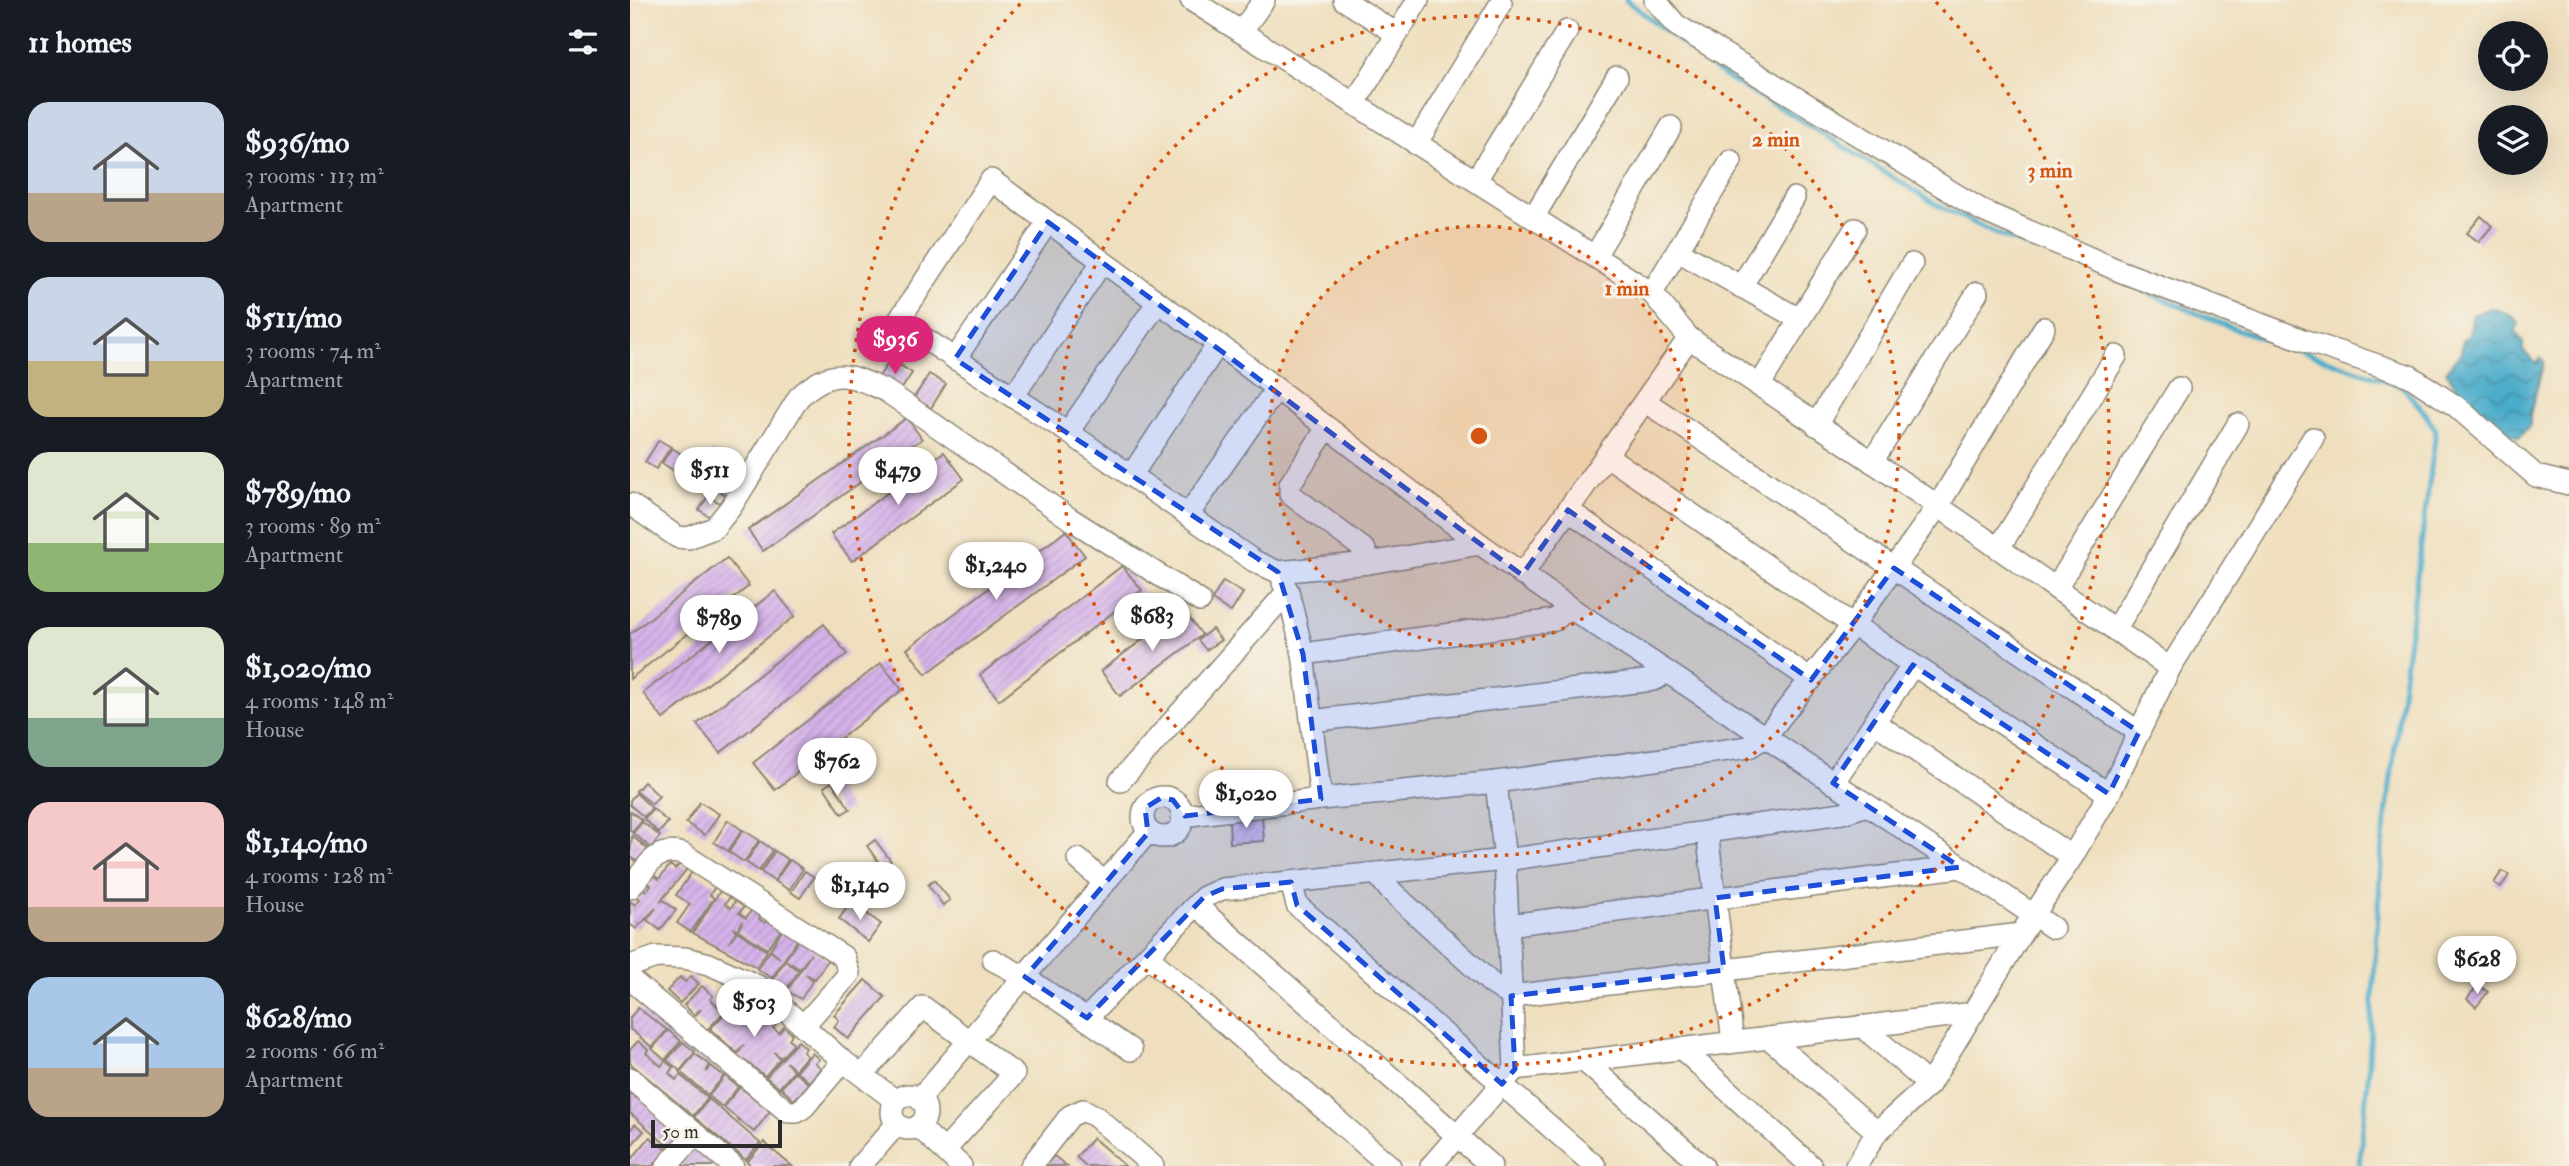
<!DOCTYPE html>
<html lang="en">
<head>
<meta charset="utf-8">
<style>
	body { margin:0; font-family:"IM FELL Double Pica",serif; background:#20242c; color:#f1f3f6; height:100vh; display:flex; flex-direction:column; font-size:26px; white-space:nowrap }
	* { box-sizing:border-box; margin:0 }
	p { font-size:23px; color:#9ea1a6 }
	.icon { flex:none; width:38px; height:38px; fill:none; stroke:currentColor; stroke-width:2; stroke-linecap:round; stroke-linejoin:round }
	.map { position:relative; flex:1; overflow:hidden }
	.drawer { display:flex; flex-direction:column; background:#171b24; width:630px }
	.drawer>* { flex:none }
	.tools { position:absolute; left:1848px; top:21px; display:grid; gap:14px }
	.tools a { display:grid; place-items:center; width:70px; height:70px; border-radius:50%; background:#171b24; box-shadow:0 7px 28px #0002; font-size:35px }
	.scale { position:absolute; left:21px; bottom:18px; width:131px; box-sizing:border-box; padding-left:7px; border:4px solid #2b2b2b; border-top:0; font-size:19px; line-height:24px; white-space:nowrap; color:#2b2b2b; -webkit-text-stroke:5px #f7f3e8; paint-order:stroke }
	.price { position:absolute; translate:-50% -60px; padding:0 16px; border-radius:24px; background:#fff; color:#222; font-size:23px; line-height:46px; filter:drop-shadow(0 2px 4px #0008) }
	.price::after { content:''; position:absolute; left:50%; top:42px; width:21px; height:16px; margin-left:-10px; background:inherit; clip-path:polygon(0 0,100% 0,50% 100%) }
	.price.on { background:#db2777; color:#fff }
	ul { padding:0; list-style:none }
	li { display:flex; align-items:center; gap:21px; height:175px; padding:0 28px }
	li span { display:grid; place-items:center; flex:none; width:196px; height:140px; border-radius:21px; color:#555 }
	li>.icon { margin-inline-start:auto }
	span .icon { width:84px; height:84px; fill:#fffc; stroke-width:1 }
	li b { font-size:30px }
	h2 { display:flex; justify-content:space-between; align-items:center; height:84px; padding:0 28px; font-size:30px }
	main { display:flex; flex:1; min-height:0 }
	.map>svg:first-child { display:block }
	.water { fill:url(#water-waves); stroke:#3a6c7a; stroke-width:2 }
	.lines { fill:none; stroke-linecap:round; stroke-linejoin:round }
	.stream { stroke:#4aacca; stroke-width:5 }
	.building { fill:url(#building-hatch) }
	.minor-casing { stroke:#8d8574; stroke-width:24 }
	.minor { stroke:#fff; stroke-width:21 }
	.marked { fill:#1d4ed8; fill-opacity:0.2; stroke:#1d4ed8; stroke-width:5; stroke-dasharray:14 9; stroke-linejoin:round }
	.ring { fill:none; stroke:#d5540f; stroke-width:3.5; stroke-dasharray:3.5 7 }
	.centre { fill:#d5540f; stroke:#f7f3e8; stroke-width:3.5 }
	.ring-label { font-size:21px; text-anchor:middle; font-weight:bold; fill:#d5540f; stroke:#f7f3e8; stroke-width:6; stroke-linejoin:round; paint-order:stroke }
</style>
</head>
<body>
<main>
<section class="drawer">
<h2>11 homes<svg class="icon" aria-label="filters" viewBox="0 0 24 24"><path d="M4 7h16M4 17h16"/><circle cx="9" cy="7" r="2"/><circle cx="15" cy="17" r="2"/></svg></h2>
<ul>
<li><span style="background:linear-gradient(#c9d6e8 65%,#b9a48a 0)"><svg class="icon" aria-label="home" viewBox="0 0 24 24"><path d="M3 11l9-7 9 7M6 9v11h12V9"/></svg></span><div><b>$936/mo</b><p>3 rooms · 113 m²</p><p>Apartment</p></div></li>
<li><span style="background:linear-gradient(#c9d6e8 60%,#c2b280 0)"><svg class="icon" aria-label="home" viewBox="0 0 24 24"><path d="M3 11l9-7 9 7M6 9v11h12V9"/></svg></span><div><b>$511/mo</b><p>3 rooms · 74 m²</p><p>Apartment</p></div></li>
<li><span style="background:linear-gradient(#dfe7d0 65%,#8fb573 0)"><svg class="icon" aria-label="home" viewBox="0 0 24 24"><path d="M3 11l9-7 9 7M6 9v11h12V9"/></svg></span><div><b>$789/mo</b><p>3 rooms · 89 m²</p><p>Apartment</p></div></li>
<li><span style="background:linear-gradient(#dfe7d0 65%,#7fa58c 0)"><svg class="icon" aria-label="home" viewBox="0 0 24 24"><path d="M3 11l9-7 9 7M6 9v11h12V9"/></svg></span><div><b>$1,020/mo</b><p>4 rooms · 148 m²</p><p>House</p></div></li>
<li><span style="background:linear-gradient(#f6c9c9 75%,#b9a48a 0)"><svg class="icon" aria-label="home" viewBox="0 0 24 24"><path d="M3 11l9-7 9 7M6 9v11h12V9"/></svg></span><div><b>$1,140/mo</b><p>4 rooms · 128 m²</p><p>House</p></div></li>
<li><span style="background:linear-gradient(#a9c7e8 65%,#b9a48a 0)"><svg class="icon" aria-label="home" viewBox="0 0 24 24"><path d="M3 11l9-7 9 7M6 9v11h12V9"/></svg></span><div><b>$628/mo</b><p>2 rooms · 66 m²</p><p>Apartment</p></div></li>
</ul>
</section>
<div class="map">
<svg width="1939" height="1166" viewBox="0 0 1939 1166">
	<defs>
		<pattern id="water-waves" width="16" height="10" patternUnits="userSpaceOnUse" patternTransform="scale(1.75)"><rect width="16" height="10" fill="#4aacca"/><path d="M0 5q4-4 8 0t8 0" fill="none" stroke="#3e8ca4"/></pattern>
		<pattern id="building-hatch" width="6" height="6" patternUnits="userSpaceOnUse" patternTransform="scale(1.75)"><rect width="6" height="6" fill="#d5b2ea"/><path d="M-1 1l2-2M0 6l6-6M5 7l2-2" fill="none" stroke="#b799c9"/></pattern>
	</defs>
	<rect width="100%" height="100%" fill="#f7f3e8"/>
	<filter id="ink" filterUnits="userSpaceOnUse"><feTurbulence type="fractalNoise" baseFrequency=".0143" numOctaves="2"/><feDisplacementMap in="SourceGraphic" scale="14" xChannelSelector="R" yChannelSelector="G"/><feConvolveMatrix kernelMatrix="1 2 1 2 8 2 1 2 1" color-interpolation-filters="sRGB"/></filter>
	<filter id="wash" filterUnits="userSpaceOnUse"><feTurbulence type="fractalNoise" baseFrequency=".00686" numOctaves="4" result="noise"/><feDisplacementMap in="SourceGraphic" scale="28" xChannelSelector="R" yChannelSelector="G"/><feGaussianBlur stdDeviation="1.57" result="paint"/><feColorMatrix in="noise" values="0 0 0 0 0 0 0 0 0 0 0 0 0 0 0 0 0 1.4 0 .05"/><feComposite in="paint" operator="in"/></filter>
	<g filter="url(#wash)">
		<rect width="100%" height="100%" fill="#efdfbe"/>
		<!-- water -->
		<path class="water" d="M1861 308 1879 314 1889 323 1885 331 1893 343V351L1907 364 1911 358 1914 361 1900 415V425L1889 438 1857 422 1854 410 1842 412 1816 371 1831 353 1833 340 1839 335 1843 315Z"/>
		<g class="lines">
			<!-- stream -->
			<g class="stream">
				<path d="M996 0 1094 76 1163 115 1307 205 1371 236 1447 264"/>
				<path d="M1518 293 1600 327 1772 386 1791 408 1806 430 1752 847 1738 1079 1729 1166"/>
			</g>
		</g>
		<g id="blocks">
			<!-- building -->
			<g class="building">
				<path d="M1851 216 1862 226 1849 242 1837 233Z"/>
				<path d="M261 359 282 373 269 393 247 379Z"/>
				<path d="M299 374 316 384 301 408 284 398Z"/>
				<path d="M277 418 292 439 133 551 118 530Z"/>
				<path d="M29 440 41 447 26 469 15 462Z"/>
				<path d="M42 448 64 462 53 477 32 463Z"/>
				<path d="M82 451 113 472 97 496 66 475Z"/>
				<path d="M314 452 334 479 222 561 201 534Z"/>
				<path d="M78 496 91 504 82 518 69 510Z"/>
				<path d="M436 531 455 556 296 674 277 649Z"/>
				<path d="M97 558 119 586 0 679V634Z"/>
				<path d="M492 566 512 590 369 700 350 675Z"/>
				<path d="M593 581 613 593 601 612 582 600Z"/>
				<path d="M145 591 165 616 33 719 13 693Z"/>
				<path d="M553 609 572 635 490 696 471 671Z"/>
				<path d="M194 624 217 654 90 753 67 724Z"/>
				<path d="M582 629 591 640 576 650 568 640Z"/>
				<path d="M251 663 272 690 145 790 123 763Z"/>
				<path d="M14 782 29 796 22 804 6 791Z"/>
				<path d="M202 782 220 809 212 814 194 787Z"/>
				<path d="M6 793 22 808 14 817 0 805V800Z"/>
				<path d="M70 802 89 814 75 835 56 823Z"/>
				<path d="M23 809 38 822 29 833 14 819Z"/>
				<path d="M0 811 12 820 2 832 0 830Z"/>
				<path d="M632 816 634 841 600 843 599 818Z"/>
				<path d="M98 820 112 830 98 851 84 842Z"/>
				<path d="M12 822 30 836 21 848 3 833Z"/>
				<path d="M113 830 129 840 114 862 99 852Z"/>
				<path d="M2 836 18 849 7 862 0 856Z"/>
				<path d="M245 840 261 861 252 867 237 846Z"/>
				<path d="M130 841 143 850 129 871 116 862Z"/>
				<path d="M145 851 158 860 144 881 131 872Z"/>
				<path d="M160 860 173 869 159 890 145 881Z"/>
				<path d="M50 864 57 869 30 902 33 900 46 910 30 930 17 920 26 908 6 929 0 924V901L5 905 10 899 4 894 11 886 16 891 21 885 15 880 21 873 29 879 40 865 45 869Z"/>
				<path d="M175 871 184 877 170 898 161 892Z"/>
				<path d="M1872 871 1879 875 1871 887 1864 883Z"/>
				<path d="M62 872 86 885 80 895 84 898 61 932 47 923 60 904 46 895Z"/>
				<path d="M304 880 320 900 313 905 298 885Z"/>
				<path d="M90 891 100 897 95 904 101 908 105 901 114 907 109 913 116 918 123 908 132 915 129 919 135 923 139 918 151 930 137 949 108 930 113 921 107 930 104 928 106 931 99 943 107 931 137 951 126 967 63 933Z"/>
				<path d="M221 902 251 924 238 942 209 919Z"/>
				<path d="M153 929 168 939 142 978 127 969 140 951 150 958 140 950Z"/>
				<path d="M169 939 198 960 185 979 176 974 183 980 171 999 157 991 181 954 170 969 155 960Z"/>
				<path d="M155 961 169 971 156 990 142 980Z"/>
				<path d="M61 976 69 984 50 1003 37 991 50 977 55 982Z"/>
				<path d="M235 980 255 997 218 1039 204 1027 209 1020 204 1015Z"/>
				<path d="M1848 985 1858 992 1846 1007 1837 999Z"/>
				<path d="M72 986 83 996 80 999 94 1012 77 1030 63 1018 71 1009 64 1015 54 1005Z"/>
				<path d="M124 1007 137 1018 140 1015 148 1022 143 1028 149 1033 154 1027 162 1034 159 1039 164 1044 151 1058 144 1052 150 1059 135 1076 107 1055 114 1045 107 1053 80 1029 97 1011 110 1022Z"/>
				<path d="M8 1008 37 1030 22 1047 0 1029V1018Z"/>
				<path d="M38 1030 51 1041 35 1060 22 1049Z"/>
				<path d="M8 1041 18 1050 16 1053 31 1066 35 1061 43 1067 39 1073 46 1080 50 1075 78 1098 63 1116 0 1063V1050Z"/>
				<path d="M168 1041 176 1048 173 1052 177 1056 165 1070 156 1062 164 1071 149 1088 136 1077Z"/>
				<path d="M53 1042 65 1052 50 1071 37 1060Z"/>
				<path d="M182 1053 189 1059 185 1063 191 1068 179 1082 166 1071Z"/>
				<path d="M65 1054 80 1065 76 1072 81 1066 94 1076 78 1095 50 1072Z"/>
				<path d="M165 1072 179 1084 164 1100 151 1088Z"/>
				<path d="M95 1076 108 1087 92 1107 79 1096Z"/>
				<path d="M0 1087 51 1132 39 1147 0 1113Z"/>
				<path d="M110 1087 140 1111 124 1132 93 1107Z"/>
				<path d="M79 1099 130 1143 116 1160 64 1117Z"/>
				<path d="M5 1124 14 1131 0 1147V1130Z"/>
				<path d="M20 1137 37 1150 23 1166H2L0 1161Z"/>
				<path d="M463 1138 477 1150 495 1166H456L446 1157Z"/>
				<path d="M134 1142 145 1152 162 1166H122L117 1162Z"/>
				<path d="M66 1146 85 1162 82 1166H49Z"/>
				<path d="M424 1156 437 1166H415Z"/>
			</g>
		</g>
	</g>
	<g filter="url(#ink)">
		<use href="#blocks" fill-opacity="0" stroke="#8d8574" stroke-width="2"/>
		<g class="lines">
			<defs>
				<g id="minor">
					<path d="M561 0 1022 293 1059 338 892 575"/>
					<path d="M714 0 767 34"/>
					<path d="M1025 0 1046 25 1353 211 1492 272 1673 340 1780 376 1827 407 1906 476 1939 484"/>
					<path d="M611 32 634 0"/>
					<path d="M724 104 788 0"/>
					<path d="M786 144 871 3"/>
					<path d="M846 180 937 31"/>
					<path d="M903 218 987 77"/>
					<path d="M1048 251 1169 319"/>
					<path d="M965 256 1041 127"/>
					<path d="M1111 287 1164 198"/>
					<path d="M1022 293 1101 161"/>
					<path d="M269 322 438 432 624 561 648 572 739 563 850 544 939 607 1423 928"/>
					<path d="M1414 328 1308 506 1540 668"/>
					<path d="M252 346 361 180 528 302"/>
					<path d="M325 359 418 222"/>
					<path d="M1129 386 1225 229"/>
					<path d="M383 397 472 262"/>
					<path d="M1016 402 1509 732"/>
					<path d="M1186 425 1282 264"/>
					<path d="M697 428 660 484V494L735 550 739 563"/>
					<path d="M438 432 528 302 588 344 850 544"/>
					<path d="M977 456 1223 625 1479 794"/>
					<path d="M1242 462 1347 293"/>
					<path d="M501 476 588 344"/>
					<path d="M0 504 47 537 58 538 84 528 101 507 169 397C202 366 219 374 256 391L439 518 570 601"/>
					<path d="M938 510 1181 680"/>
					<path d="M558 515 646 389"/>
					<path d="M1369 548 1486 356"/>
					<path d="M653 583 658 591 673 654 691 799"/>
					<path d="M1426 588 1549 388"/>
					<path d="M1485 630 1608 424"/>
					<path d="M673 654 925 620 939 607"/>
					<path d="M681 721 1023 680 1028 678 1034 670"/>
					<path d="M1244 722 1442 857"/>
					<path d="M490 781 658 591"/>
					<path d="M1203 783 1283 665"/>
					<circle cx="533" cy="817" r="20"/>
					<path d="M552 816 691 799 866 782 1119 747 1135 737 1223 625 1308 506 1059 338"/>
					<path d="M1077 832 1103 1042"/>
					<path d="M448 859 475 883"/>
					<path d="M746 873 759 889 861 983 881 996 1391 934"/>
					<path d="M661 882 667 905 965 1166"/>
					<path d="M0 888C17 868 24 846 53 854L214 957 219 974 174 1025"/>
					<path d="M567 906 861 1166"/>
					<path d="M878 925 1330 867"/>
					<path d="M517 956 760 1166"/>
					<path d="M363 960 395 977 501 1050"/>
					<path d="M0 966 26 957 55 958 79 964 128 986 213 1061 266 1101"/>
					<path d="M0 979 158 1112H167L174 1107 213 1061"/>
					<path d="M457 1018 574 897 592 889 875 860 1212 813 1237 805"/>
					<path d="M1232 1026 1299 1085"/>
					<path d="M1139 1038 1247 1132"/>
					<path d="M1051 1048 1181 1166"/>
					<path d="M953 1060 1073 1166"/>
					<path d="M885 1069 1344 1013"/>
					<path d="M233 1074 293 1007 384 1074 315 1150"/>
					<path d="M0 1078 103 1166"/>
					<circle cx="279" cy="1112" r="17"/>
					<path d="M289 1099 519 831"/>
					<path d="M288 1126 331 1166"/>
					<path d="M37 1166 64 1135"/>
					<path d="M230 1166 267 1124"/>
					<path d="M401 1166 440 1116 453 1110 465 1116 523 1166"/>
					<path d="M801 1166 885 1069 875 860 866 782"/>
					<path d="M1226 1166 1247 1132 1299 1085 1391 934 1442 857 1479 794 1540 668 1683 438"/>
				</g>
			</defs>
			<!-- minor casing -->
			<use href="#minor" class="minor-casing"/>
			<!-- minor -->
			<use href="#minor" class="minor"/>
		</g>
	</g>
	<!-- marked area -->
	<path class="marked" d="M418 222 892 575 938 510 1181 680 1264 568 1509 732 1479 794 1283 665 1203 783 1330 867 1085 898 1094 970 881 996 885 1069 872 1084 667 905 661 882 592 889 574 897 457 1018 395 977 518 833 515 808 531 798 543 800 555 816 691 799 673 654 648 572 325 359Z"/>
	<!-- distance rings -->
	<circle cx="849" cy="436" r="210" fill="#d5540f" fill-opacity=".12"/>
	<g class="ring">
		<circle cx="849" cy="436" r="210"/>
		<circle cx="849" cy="436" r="420"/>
		<path d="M1306 2A630 630 0 1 1 392 2"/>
	</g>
	<circle cx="849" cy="436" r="10" class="centre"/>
	<g class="ring-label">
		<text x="1146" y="146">2 min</text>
		<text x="1420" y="177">3 min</text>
		<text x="997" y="295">1 min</text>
	</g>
</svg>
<div class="tools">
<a><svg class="icon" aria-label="locate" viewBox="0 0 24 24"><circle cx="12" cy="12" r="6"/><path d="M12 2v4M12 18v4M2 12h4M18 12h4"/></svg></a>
<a><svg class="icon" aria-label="layers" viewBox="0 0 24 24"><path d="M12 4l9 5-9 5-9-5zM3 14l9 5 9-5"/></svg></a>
</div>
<div class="scale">50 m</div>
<b class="price on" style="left:265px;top:376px">$936</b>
<b class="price" style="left:80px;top:507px">$511</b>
<b class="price" style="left:268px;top:507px">$479</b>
<b class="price" style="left:366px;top:602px">$1,240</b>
<b class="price" style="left:522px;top:653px">$683</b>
<b class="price" style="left:89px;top:655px">$789</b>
<b class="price" style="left:207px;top:798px">$762</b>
<b class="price" style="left:616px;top:830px">$1,020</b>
<b class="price" style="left:230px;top:922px">$1,140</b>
<b class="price" style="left:1847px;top:996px">$628</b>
<b class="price" style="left:124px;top:1039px">$503</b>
</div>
</main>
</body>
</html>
